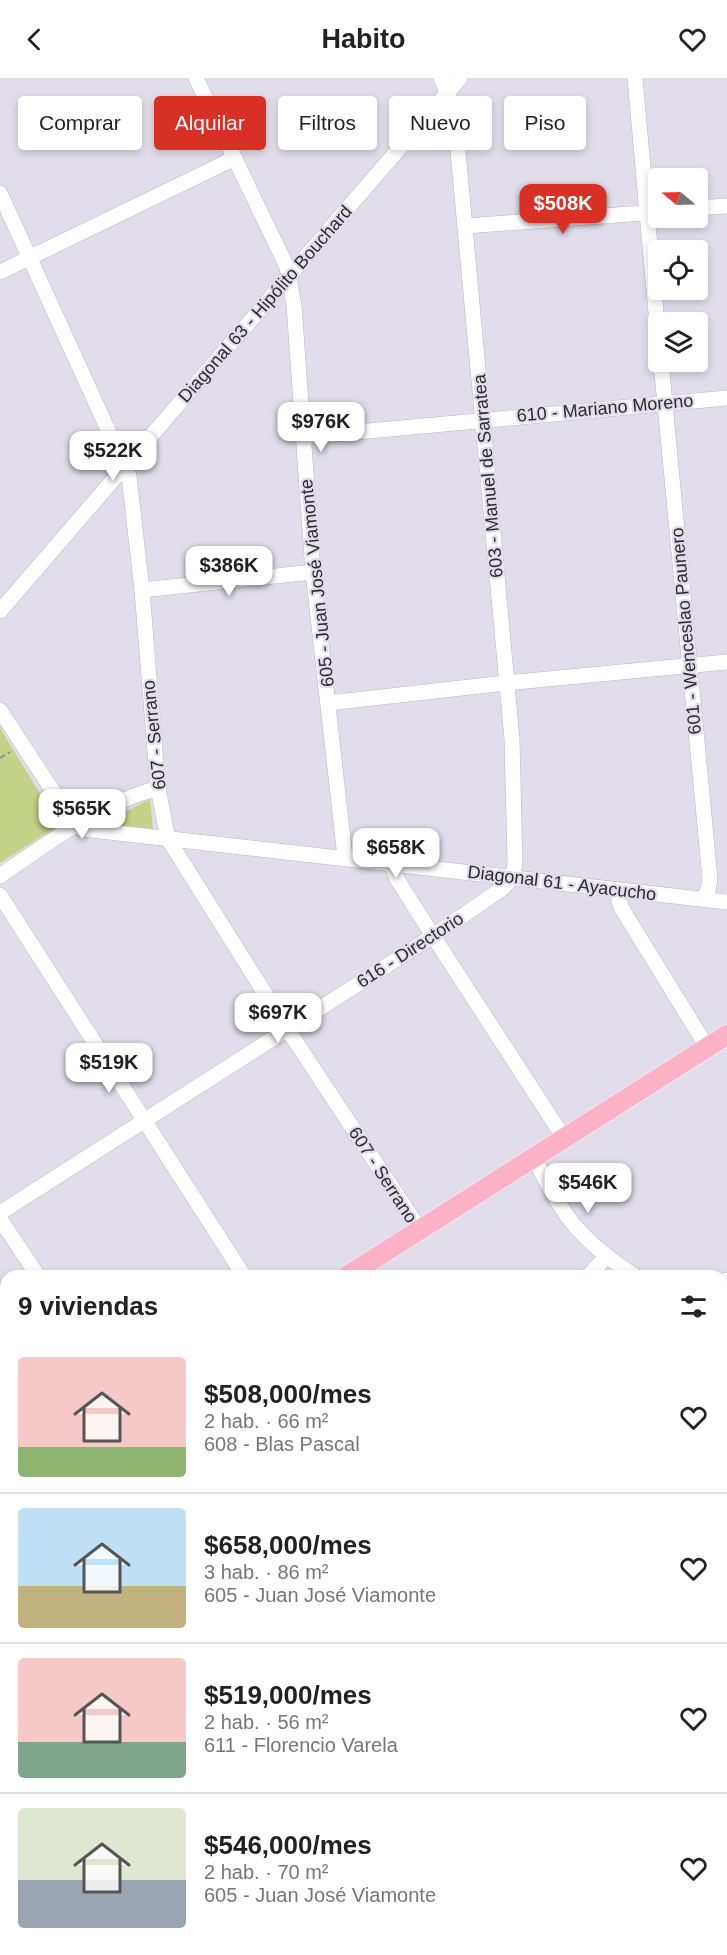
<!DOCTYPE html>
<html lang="es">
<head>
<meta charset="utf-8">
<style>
	body { margin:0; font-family:Helvetica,sans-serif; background:#f2f2f2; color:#222; height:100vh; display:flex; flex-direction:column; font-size:22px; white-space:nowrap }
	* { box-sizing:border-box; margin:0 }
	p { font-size:20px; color:#767676 }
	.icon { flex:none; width:33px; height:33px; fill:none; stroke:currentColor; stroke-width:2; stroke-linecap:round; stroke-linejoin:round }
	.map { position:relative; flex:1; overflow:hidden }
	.sheet { position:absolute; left:0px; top:1192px; width:728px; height:686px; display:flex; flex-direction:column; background:#fff; border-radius:18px 18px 0 0; box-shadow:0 3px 9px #0003 }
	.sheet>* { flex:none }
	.guide { position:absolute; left:18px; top:18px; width:692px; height:54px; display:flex; gap:12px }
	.needle { width:39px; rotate:289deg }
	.controls { position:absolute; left:648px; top:90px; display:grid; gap:12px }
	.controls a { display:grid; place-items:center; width:60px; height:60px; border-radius:6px; background:#fff; box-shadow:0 3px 9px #0003; font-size:30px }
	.price { position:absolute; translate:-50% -51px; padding:0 14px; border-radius:12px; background:#fff; color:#222; font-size:20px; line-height:39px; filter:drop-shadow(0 2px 3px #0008) }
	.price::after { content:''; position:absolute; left:50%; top:36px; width:18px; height:14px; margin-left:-9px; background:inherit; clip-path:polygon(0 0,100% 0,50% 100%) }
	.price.on { background:#d93025; color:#fff }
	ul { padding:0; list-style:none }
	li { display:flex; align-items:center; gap:18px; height:150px; padding:0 18px }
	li+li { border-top:2px solid #e0e0e0 }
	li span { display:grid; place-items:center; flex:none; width:168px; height:120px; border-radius:6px; color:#555 }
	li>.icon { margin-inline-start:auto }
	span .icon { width:72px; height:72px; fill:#fffc; stroke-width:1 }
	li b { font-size:26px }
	h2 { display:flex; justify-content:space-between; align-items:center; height:72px; padding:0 18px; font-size:26px }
	.tag { padding:0 21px; border-radius:6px; background:#fff; box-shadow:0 3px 9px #0003; font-size:21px; line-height:54px }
	.tag.on { background:#d93025; color:#fff }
	header { display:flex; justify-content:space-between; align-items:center; height:78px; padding:0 18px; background:#fff; font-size:27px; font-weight:600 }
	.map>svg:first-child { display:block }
	.green { fill:#c5d388 }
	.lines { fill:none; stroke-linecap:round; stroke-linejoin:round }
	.minor-casing { stroke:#bab7c3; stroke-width:16 }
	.major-casing { stroke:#fff; stroke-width:21 }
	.path { stroke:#929099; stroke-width:2; stroke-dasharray:6 3; stroke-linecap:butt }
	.minor { stroke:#fff; stroke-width:15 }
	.major { stroke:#fdb2c7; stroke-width:20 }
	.labels { text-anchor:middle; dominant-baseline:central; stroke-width:4.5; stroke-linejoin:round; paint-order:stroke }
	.street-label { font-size:18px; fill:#2c2b30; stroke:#e1ddea }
</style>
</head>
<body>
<header><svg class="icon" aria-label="back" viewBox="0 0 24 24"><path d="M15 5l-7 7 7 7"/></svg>Habito<svg class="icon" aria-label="heart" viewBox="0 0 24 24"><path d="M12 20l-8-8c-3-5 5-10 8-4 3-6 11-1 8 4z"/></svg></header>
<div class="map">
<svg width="727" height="1877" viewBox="0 0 727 1877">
	<rect width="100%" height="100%" fill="#e1ddea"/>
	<!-- green -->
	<g class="green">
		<path d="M0 650 59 747 0 785Z"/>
		<path d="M150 721 153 753 100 747Z"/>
		<path d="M411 1872H525L539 1877H409Z"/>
	</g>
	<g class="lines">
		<defs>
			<g id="minor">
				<path d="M196 0 287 189 294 227 313 494 345 779"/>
				<path d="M635 0 658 257"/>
				<path d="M0 115 129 398 142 512 158 710 168 761 288 952 420 1152"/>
				<path d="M698 130 727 128"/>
				<path d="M465 148 658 134"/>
				<path d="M0 194 235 80"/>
				<path d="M661 284 710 801 708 812 703 821"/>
				<path d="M303 359 727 320"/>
				<path d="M142 512 313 494"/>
				<path d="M0 533 460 0"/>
				<path d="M328 625 506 605 727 584"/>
				<path d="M0 632 75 747 83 751 727 824"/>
				<path d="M391 784 397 801 433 858 564 1060"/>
				<path d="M0 798C49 764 99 726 158 710"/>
				<path d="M618 812 619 823 622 831 707 969"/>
				<path d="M0 817 244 1198"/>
				<path d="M534 1080C543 1097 551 1114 561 1129 579 1158 607 1180 635 1198"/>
				<path d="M0 1135 433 858 503 810 513 799 515 784 512 661 455 41 452 26 441 0"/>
				<path d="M0 1141 38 1198"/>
				<path d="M588 1198 606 1179"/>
				<path d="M722 1214 727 1202"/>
				<path d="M722 1245 727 1248"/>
				<path d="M0 1451 6 1458"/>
				<path d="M722 1536 727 1537"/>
				<path d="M0 1605 6 1599"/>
				<path d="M722 1728 727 1730"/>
				<path d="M722 1802 727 1772"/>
				<path d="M0 1838 6 1831"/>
				<path d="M0 1862 6 1866"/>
				<path d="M13 1872 19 1877"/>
				<path d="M578 1872 593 1877"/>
				<path d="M194 1877 197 1872"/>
				<path d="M398 1877 400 1872"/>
				<path d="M563 1877 565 1872"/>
				<path d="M708 1877 709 1872"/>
			</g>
			<g id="major">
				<path d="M347 1198 727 957"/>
				<path d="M0 1423 6 1419"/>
			</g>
		</defs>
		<!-- minor casing -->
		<use href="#minor" class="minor-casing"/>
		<!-- major casing -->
		<use href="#major" class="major-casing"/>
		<!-- path -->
		<g class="path">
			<path d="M0 680 10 674"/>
			<path d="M428 1872 429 1877"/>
			<path d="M477 1877 478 1872"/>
		</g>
		<!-- minor -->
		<use href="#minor" class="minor"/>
		<!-- major -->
		<use href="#major" class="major"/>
	</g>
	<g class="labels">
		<!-- street labels -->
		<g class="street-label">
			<text transform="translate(265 226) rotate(-49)">Diagonal 63 - Hipólito Bouchard</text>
			<text transform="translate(605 330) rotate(-5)">610 - Mariano Moreno</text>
			<text transform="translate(488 398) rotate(-95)">603 - Manuel de Sarratea</text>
			<text transform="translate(317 505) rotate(-96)">605 - Juan José Viamonte</text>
			<text transform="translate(686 553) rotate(-95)">601 - Wenceslao Paunero</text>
			<text transform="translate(154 657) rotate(-96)">607 - Serrano</text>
			<text transform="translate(562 805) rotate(7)">Diagonal 61 - Ayacucho</text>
			<text transform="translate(410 872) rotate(-33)">616 - Directorio</text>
			<text transform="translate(383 1097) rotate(57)">607 - Serrano</text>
		</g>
	</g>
</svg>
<div class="controls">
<a><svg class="needle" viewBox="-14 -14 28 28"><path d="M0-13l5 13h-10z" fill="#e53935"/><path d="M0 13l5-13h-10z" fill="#767676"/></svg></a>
<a><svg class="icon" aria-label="locate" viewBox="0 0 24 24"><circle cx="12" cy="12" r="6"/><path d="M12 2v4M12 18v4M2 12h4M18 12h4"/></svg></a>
<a><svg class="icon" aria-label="layers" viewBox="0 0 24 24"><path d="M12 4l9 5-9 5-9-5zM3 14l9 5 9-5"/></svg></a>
</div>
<b class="price on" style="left:563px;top:157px">$508K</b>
<b class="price" style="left:321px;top:375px">$976K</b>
<b class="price" style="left:113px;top:404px">$522K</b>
<b class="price" style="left:229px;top:519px">$386K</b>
<b class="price" style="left:82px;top:762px">$565K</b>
<b class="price" style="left:396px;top:801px">$658K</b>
<b class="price" style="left:278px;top:966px">$697K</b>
<b class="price" style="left:109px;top:1016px">$519K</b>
<b class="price" style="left:588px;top:1136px">$546K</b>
<div class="guide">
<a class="tag">Comprar</a>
<a class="tag on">Alquilar</a>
<a class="tag">Filtros</a>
<a class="tag">Nuevo</a>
<a class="tag">Piso</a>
</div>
<section class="sheet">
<h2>9 viviendas<svg class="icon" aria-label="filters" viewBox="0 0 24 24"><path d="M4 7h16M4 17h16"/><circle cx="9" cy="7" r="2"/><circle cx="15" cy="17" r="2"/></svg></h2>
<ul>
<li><span style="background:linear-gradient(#f6c9c9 75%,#8fb573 0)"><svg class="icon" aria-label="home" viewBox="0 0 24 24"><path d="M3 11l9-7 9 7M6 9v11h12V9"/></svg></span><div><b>$508,000/mes</b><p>2 hab. · 66 m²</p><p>608 - Blas Pascal</p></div><svg class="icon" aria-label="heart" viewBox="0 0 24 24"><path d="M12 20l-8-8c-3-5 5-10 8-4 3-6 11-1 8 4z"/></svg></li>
<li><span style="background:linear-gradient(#bfe0f5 65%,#c2b280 0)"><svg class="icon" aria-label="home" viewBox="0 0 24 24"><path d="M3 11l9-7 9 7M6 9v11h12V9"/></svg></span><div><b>$658,000/mes</b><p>3 hab. · 86 m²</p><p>605 - Juan José Viamonte</p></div><svg class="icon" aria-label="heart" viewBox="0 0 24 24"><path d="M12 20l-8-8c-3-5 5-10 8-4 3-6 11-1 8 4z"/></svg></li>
<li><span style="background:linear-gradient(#f6c9c9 70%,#7fa58c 0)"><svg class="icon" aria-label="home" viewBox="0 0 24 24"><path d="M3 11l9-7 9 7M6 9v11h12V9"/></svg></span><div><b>$519,000/mes</b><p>2 hab. · 56 m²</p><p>611 - Florencio Varela</p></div><svg class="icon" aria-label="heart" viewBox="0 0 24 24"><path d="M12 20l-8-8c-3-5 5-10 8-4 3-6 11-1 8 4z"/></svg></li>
<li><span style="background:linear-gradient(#dfe7d0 60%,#9aa5b1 0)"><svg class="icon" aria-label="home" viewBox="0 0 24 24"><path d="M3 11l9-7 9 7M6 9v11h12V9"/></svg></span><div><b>$546,000/mes</b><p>2 hab. · 70 m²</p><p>605 - Juan José Viamonte</p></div><svg class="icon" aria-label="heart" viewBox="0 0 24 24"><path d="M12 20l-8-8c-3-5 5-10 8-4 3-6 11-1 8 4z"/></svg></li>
</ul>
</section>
</div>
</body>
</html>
